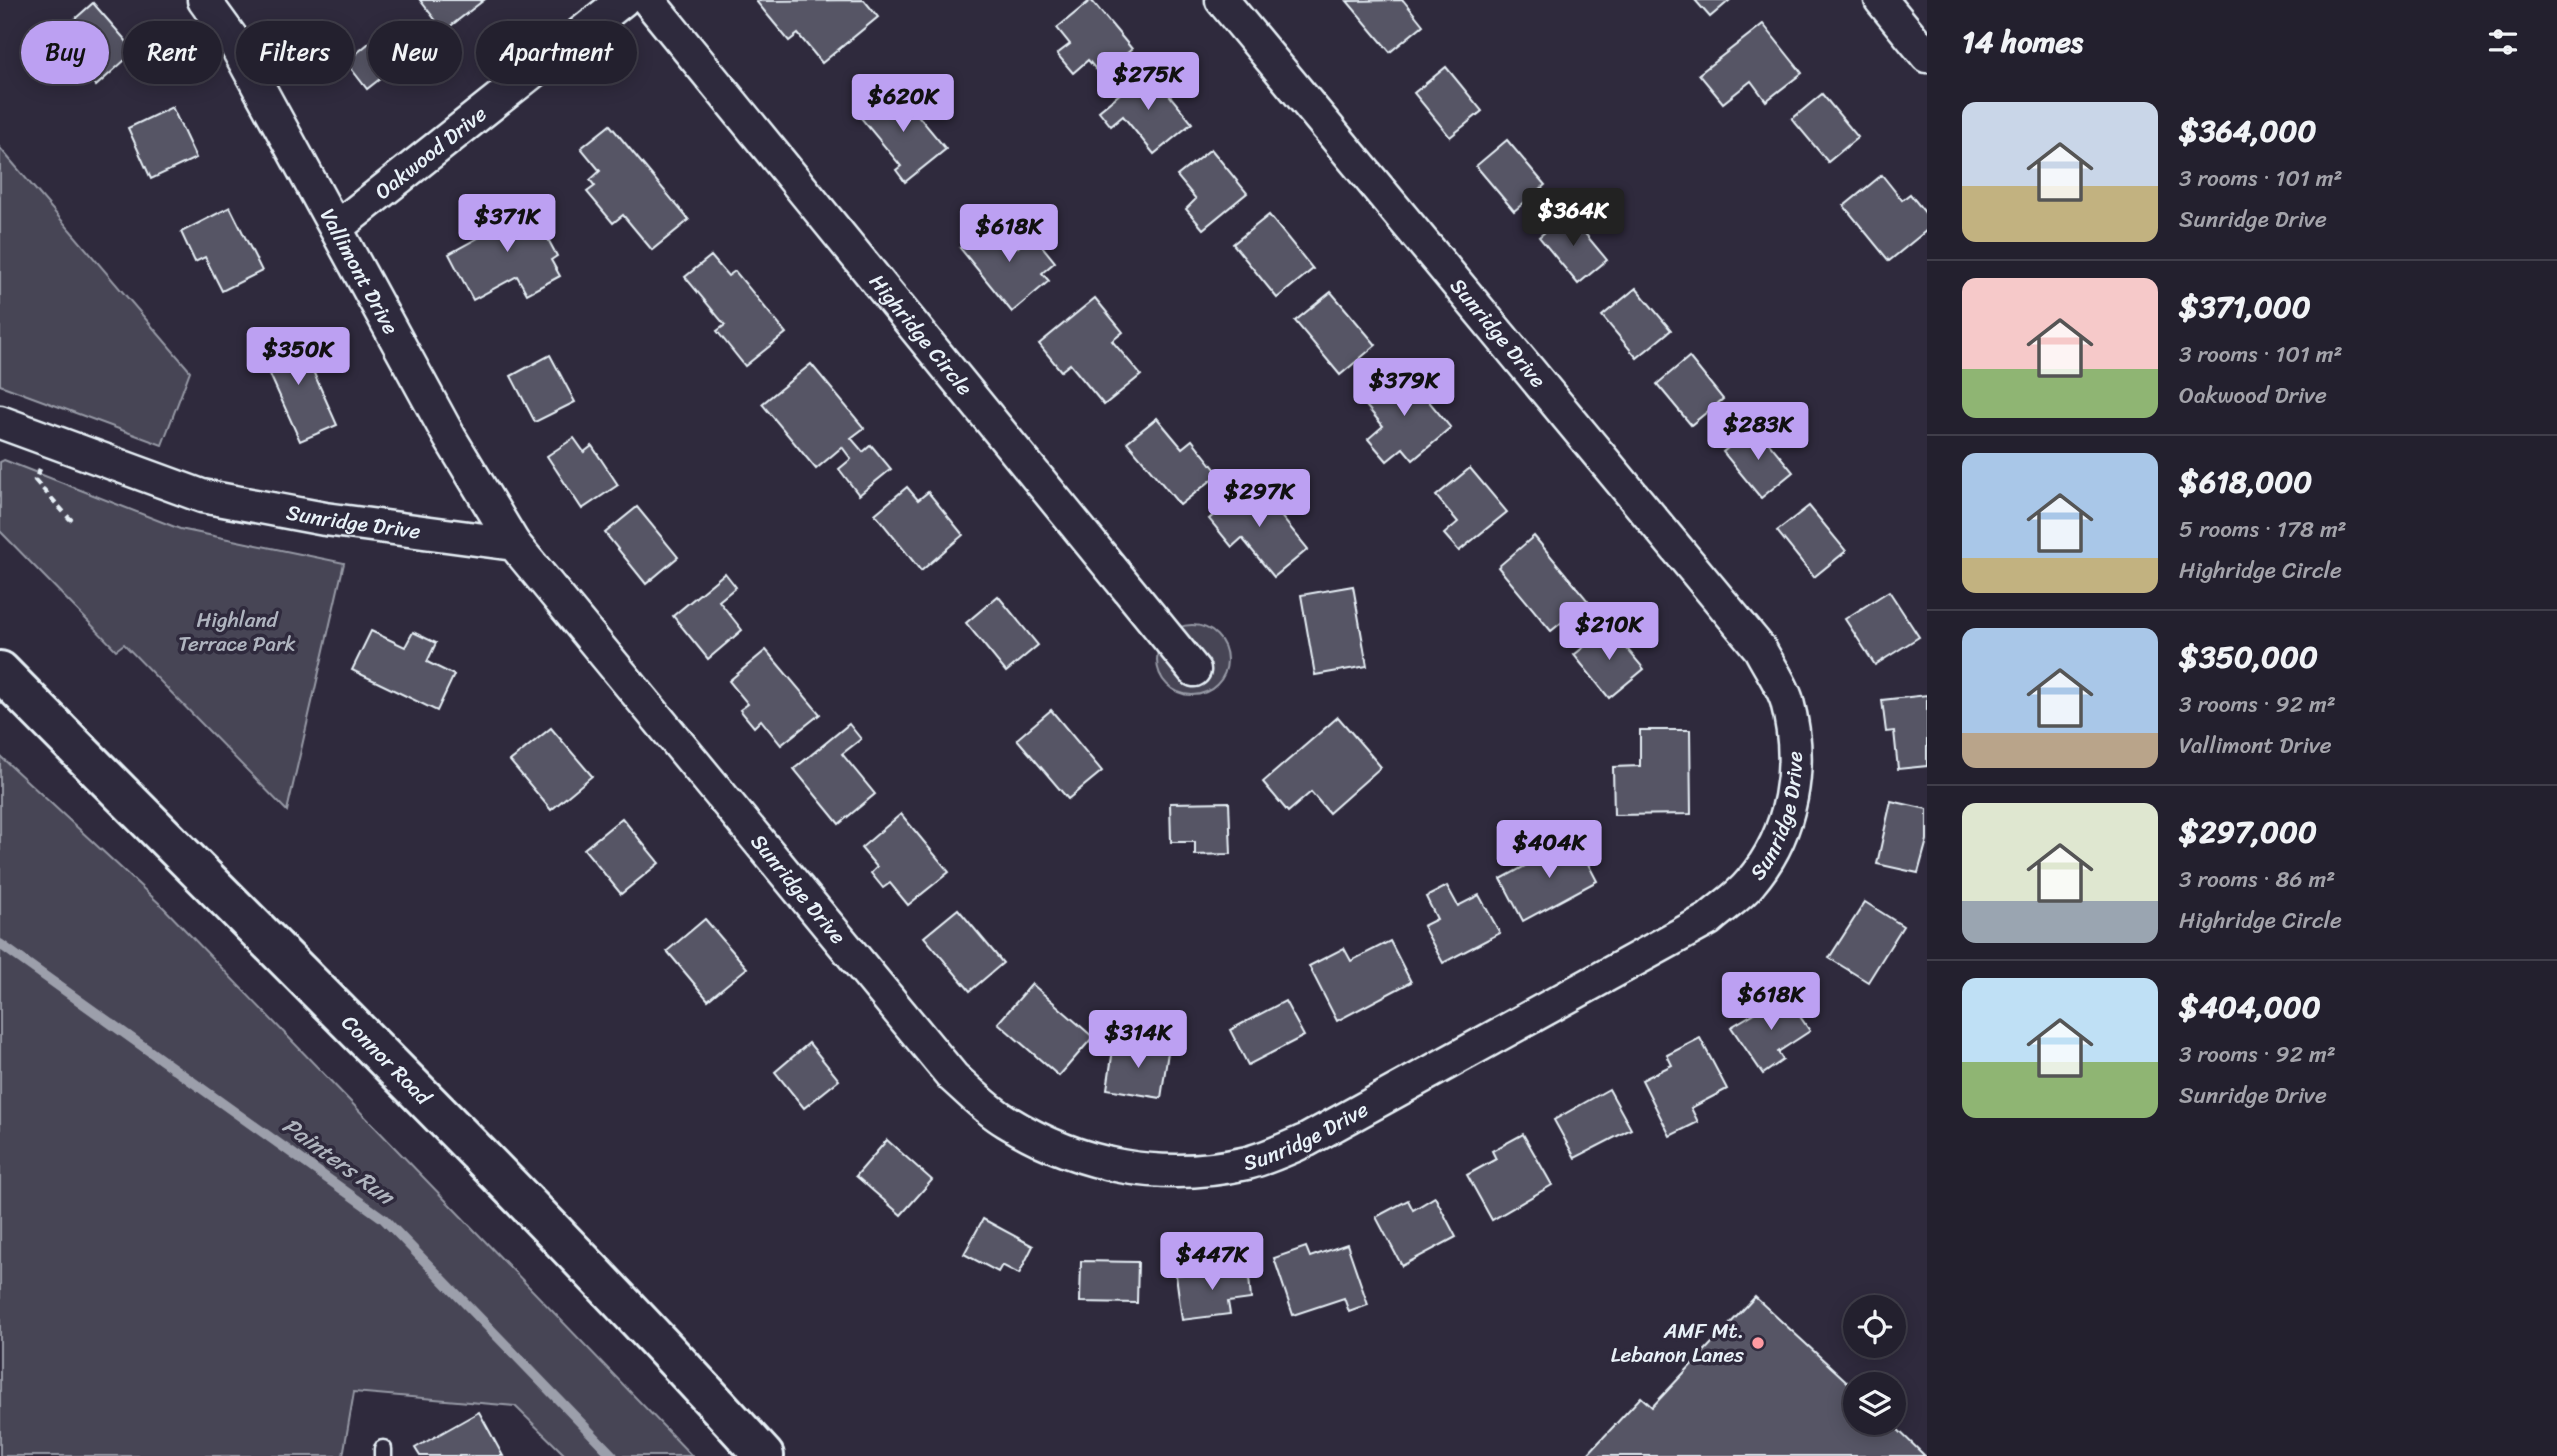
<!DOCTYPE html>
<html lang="en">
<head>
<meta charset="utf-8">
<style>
	body { margin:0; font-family:Sriracha,sans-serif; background:#2b2836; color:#f1f3f6; height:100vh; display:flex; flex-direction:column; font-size:26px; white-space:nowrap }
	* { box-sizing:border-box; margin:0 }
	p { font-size:23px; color:#a3a3aa }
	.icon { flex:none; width:38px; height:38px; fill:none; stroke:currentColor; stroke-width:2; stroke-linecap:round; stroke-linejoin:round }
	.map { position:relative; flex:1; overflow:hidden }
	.sheet { display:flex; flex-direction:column; background:#23202e; width:630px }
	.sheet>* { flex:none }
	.hud { position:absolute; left:21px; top:21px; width:665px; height:63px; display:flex; gap:14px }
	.tools { position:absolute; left:1843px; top:1295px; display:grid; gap:14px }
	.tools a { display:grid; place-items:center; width:63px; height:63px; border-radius:50%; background:#23202e; box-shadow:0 4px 18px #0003,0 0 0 2px #403e4a; font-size:35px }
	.price { position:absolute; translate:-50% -60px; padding:0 16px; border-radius:7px; background:#bca0f2; color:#111; font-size:23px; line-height:46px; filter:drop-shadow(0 2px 4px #0008) }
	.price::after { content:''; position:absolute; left:50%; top:42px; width:21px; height:16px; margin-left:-10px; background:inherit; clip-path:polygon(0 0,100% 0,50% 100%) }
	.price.selected { background:#222; color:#fff }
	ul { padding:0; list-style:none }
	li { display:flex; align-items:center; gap:21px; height:175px; padding:0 35px }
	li+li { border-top:2px solid #403e4a }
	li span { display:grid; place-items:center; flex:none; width:196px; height:140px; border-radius:14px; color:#555 }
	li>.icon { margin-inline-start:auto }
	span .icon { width:84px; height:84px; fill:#fffc; stroke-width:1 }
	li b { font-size:30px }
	h2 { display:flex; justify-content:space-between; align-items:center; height:84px; padding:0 35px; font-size:30px }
	.pill { padding:0 24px; border-radius:32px; background:#23202e; box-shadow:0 4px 18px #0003,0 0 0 2px #403e4a; font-size:24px; line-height:63px }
	.pill.selected { background:#bca0f2; color:#111 }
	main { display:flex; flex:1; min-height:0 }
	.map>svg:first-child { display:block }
	.green { fill:#464455; stroke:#979aa6; stroke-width:2 }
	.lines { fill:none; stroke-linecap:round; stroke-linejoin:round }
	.stream { stroke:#9c9fab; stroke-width:10 }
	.building { fill:#575565; stroke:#e8f1f8; stroke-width:2 }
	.service-casing { stroke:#e8f1f8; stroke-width:21 }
	.minor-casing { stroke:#e8f1f8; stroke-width:37 }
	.primary-casing { stroke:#e8f1f8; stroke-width:44 }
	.path { stroke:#e8f1f8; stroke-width:4.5; stroke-dasharray:7 5; stroke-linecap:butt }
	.service { stroke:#2f2a3d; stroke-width:16 }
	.minor { stroke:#2f2a3d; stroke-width:32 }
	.primary { stroke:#2f2a3d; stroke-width:38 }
	.poi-dot { fill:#ff9aa2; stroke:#2f2a3d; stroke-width:2.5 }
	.labels { text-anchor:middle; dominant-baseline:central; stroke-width:7; stroke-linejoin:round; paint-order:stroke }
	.street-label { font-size:21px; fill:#e8f1f8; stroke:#2f2a3d }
	.park-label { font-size:21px; fill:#afb4bf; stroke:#2f2a3d }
	.poi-label { font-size:21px; fill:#e8f1f8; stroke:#2f2a3d; text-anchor:end }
	.water-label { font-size:23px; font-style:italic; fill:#afb4be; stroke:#2f2a3d }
</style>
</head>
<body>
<main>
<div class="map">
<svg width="1927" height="1456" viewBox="0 0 1927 1456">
	<rect width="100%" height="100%" fill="#2f2a3d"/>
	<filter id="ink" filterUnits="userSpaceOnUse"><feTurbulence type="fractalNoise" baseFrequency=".0143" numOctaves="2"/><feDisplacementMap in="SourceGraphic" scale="14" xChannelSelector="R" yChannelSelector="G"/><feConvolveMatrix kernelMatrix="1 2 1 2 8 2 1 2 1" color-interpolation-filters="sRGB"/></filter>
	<g filter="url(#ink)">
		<!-- green -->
		<g class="green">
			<path d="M0 148 190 371 162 445 0 385Z"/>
			<path d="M4 460 180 529 344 563 287 811 124 644 116 650 0 531V462Z"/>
			<circle cx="1192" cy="660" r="35"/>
			<path d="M0 756 162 906 692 1456H566L515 1406 354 1392 343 1456H0Z"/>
		</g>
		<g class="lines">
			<!-- stream -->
			<path class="stream" d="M0 944 384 1219 613 1456"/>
		</g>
		<!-- building -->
		<g class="building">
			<path d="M420 0H484L444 31Z"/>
			<path d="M864 0 878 17 822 63 798 34 789 41 756 1Z"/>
			<path d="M1091 0 1132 49 1101 75 1088 60 1073 73 1057 54 1070 44 1057 28Z"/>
			<path d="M1403 0 1423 25 1390 52 1347 1Z"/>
			<path d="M1695 0H1730L1710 17Z"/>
			<path d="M93 3 135 51 96 86 73 60 62 70 42 48Z"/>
			<path d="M396 21 418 49 367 89 346 62Z"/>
			<path d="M1763 24 1802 73 1766 101 1751 81 1723 103 1699 74Z"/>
			<path d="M1446 67 1482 111 1450 137 1414 93Z"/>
			<path d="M1149 70 1192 123 1154 154 1123 116 1111 126 1099 111Z"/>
			<path d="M896 89 946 149 905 182 896 170 901 166 861 118Z"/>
			<path d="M1822 94 1858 137 1828 162 1792 119Z"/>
			<path d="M172 107 196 158 151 179 128 128Z"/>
			<path d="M610 125 689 220 652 250 623 215 613 223 587 192 595 186 590 180 600 171 581 148Z"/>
			<path d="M1507 140 1545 185 1514 211 1476 166Z"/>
			<path d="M1211 149 1247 193 1203 229 1186 209 1196 199 1177 176Z"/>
			<path d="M1882 175 1902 200 1910 194 1927 215V230L1889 261 1844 206Z"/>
			<path d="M527 200 557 256 551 260 560 276 527 294 517 276 473 300 449 254 485 234 481 225Z"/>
			<path d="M230 207 262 271 222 291 205 257 195 262 181 232Z"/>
			<path d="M1568 213 1607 260 1578 284 1539 237Z"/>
			<path d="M1269 215 1313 269 1277 298 1233 244Z"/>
			<path d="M996 219 1018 247 1033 235 1055 262 1042 273 1049 281 1012 312 960 248Z"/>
			<path d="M711 256 728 276 735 271 786 333 745 366 717 331 725 325 685 277Z"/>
			<path d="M1636 288 1671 330 1637 358 1602 316Z"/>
			<path d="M1331 292 1376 345 1340 375 1295 321Z"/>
			<path d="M1095 298 1123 332 1112 341 1141 375 1104 405 1070 364 1061 371 1039 344Z"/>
			<path d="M296 333 337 425 300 441 259 350Z"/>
			<path d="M550 355 575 402 535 422 511 376Z"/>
			<path d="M1689 357 1723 399 1691 425 1657 384Z"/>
			<path d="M811 364 864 428 851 438 863 452 871 445 891 469 859 495 839 469 851 459 842 447 816 469 762 404Z"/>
			<path d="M1402 369 1451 428 1413 460 1403 448 1387 461 1368 439 1383 426 1363 402Z"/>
			<path d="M1157 418 1182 448 1192 440 1219 474 1180 505 1127 442Z"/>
			<path d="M1755 426 1793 472 1761 498 1723 452Z"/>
			<path d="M574 438 584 452 592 446 618 485 582 509 547 456Z"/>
			<path d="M1470 468 1507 512 1459 551 1444 534 1458 522 1436 496Z"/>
			<path d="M1253 482 1308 549 1274 577 1242 538 1232 547 1209 519Z"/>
			<path d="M907 487 918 500 928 492 963 535 921 571 875 514Z"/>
			<path d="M1809 506 1846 551 1814 577 1777 531Z"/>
			<path d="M637 507 678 557 646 584 605 533Z"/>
			<path d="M1534 536 1588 601 1551 631 1498 567Z"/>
			<path d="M725 573 736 587 719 601 742 630 708 659 673 616Z"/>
			<path d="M1353 586 1367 666 1315 675 1301 595Z"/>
			<path d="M1889 591 1919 637 1875 665 1845 619Z"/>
			<path d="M998 596 1038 645 1006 672 966 623Z"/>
			<path d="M1609 627 1644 669 1609 698 1574 655Z"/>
			<path d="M371 631 405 647 413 632 436 643 427 662 454 675 437 711 352 670Z"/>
			<path d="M766 650 820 714 781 745 761 720 754 727 740 710 748 704 729 681Z"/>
			<path d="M1927 695V766L1898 769 1894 731 1886 732 1882 700Z"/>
			<path d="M1051 710 1102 771 1068 799 1017 739Z"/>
			<path d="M1338 717 1381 767 1329 813 1311 792 1288 812 1263 782Z"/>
			<path d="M849 724 861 739 842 754 875 794 839 824 794 769Z"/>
			<path d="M551 728 592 776 551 810 510 761Z"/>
			<path d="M1640 730H1690L1691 814 1614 815 1613 767 1640 766Z"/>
			<path d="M1891 801 1927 809V840L1918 873 1877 864Z"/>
			<path d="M1229 802 1231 854 1195 855V842H1171L1170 803Z"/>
			<path d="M901 814 949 872 908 905 890 883 883 888 871 873 877 867 861 848Z"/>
			<path d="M622 818 659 863 621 894 584 849Z"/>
			<path d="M1575 839 1597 881 1523 921 1501 879Z"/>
			<path d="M1447 886 1458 906 1479 895 1500 933 1443 963 1423 926 1437 919 1426 897Z"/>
			<path d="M1865 902 1903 926 1868 982 1829 958Z"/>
			<path d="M958 909 1003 963 970 991 924 937Z"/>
			<path d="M705 919 747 968 708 1000 667 951Z"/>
			<path d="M1390 941 1411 982 1337 1021 1309 966 1344 948 1351 961Z"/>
			<path d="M1032 984 1093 1037 1059 1076 998 1023Z"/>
			<path d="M1785 995 1810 1031 1778 1052 1783 1060 1763 1074 1731 1027Z"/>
			<path d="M1285 1001 1304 1036 1248 1065 1230 1030Z"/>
			<path d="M1700 1038 1727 1089 1691 1108 1698 1122 1670 1136 1642 1080 1672 1065 1667 1055Z"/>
			<path d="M809 1043 839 1080 804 1108 775 1072Z"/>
			<path d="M1114 1043 1168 1052 1161 1098 1107 1089Z"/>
			<path d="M1609 1089 1631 1129 1575 1158 1554 1120Z"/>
			<path d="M1523 1134 1552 1185 1492 1220 1467 1175 1496 1159 1492 1151Z"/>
			<path d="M887 1140 932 1180 901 1215 856 1176Z"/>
			<path d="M1435 1197 1456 1237 1402 1266 1376 1217 1408 1200 1413 1210Z"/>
			<path d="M983 1219 1033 1246 1019 1274 1002 1265 998 1272 964 1254Z"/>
			<path d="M1347 1244 1368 1305 1349 1312 1344 1298 1293 1315 1274 1258 1306 1247 1310 1257Z"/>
			<path d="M1081 1261 1138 1262 1137 1303 1080 1302Z"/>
			<path d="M1248 1266 1251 1299 1228 1302 1230 1314 1182 1320 1176 1275Z"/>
			<path d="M1755 1297 1855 1389V1423H1891L1925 1456H1586L1641 1397 1652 1407Z"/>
			<path d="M479 1412 503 1456H420L415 1448Z"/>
		</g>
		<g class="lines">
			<defs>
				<path id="service" d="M383 1456V1449"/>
				<g id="minor">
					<path id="s1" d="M204 0 233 40 450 438 514 544"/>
					<path id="s2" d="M648 0 1194 670"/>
					<path d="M1881 0 1927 56"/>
					<path id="s3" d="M336 228 623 0"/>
					<path id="s4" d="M0 422 202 496 325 519 514 544 953 1077C970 1092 987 1110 1006 1121 1080 1167 1163 1182 1247 1163 1267 1158 1288 1148 1307 1140L1709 919C1722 907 1739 897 1750 883 1793 833 1804 765 1787 701 1782 684 1768 665 1760 649L1222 0"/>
				</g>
				<g id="primary">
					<path id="s5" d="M0 671C256 931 519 1186 764 1456"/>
				</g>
			</defs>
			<!-- service casing -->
			<use href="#service" class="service-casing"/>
			<!-- minor casing -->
			<use href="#minor" class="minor-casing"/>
			<!-- primary casing -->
			<use href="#primary" class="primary-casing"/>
			<!-- path -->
			<path class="path" d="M40 469 35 480 70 519 74 515"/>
			<!-- service -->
			<use href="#service" class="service"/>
			<!-- minor -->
			<use href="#minor" class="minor"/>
			<!-- primary -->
			<use href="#primary" class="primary"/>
		</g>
	</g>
	<!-- markers -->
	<circle class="poi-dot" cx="1758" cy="1343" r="7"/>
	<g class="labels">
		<!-- street labels -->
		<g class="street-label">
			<text stroke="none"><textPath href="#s3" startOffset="121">Oakwood Drive</textPath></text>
			<text stroke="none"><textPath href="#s1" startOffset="313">Vallimont Drive</textPath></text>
			<text transform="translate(1498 333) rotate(50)">Sunridge Drive</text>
			<text stroke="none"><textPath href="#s2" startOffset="432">Highridge Circle</textPath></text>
			<text stroke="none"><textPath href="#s4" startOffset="369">Sunridge Drive</textPath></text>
			<text stroke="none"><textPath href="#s4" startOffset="2194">Sunridge Drive</textPath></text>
			<text stroke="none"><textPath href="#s4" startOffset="978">Sunridge Drive</textPath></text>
			<text stroke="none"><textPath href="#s5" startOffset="548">Connor Road</textPath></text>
			<text stroke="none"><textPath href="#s4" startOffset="1606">Sunridge Drive</textPath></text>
		</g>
		<!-- park labels -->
		<g class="park-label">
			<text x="237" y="620">Highland<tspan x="237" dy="24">Terrace Park</tspan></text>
		</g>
		<!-- poi labels -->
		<g class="poi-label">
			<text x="1744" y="1331">AMF Mt.<tspan x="1744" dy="24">Lebanon Lanes</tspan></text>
		</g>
		<!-- water labels -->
		<g class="water-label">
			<text transform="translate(338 1161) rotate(36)">Painters Run</text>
		</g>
	</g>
</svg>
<div class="tools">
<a><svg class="icon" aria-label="locate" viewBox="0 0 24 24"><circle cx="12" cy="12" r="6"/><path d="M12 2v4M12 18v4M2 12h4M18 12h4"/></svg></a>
<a><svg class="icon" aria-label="layers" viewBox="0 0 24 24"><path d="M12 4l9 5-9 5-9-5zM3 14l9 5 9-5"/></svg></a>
</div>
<b class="price" style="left:1148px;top:112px">$275K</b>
<b class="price" style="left:903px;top:134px">$620K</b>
<b class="price selected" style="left:1573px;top:248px">$364K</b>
<b class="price" style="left:507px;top:254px">$371K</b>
<b class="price" style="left:1009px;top:264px">$618K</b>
<b class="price" style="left:298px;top:387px">$350K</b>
<b class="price" style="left:1404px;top:418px">$379K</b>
<b class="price" style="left:1758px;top:462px">$283K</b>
<b class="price" style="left:1259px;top:529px">$297K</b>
<b class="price" style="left:1609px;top:662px">$210K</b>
<b class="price" style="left:1549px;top:880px">$404K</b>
<b class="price" style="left:1771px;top:1032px">$618K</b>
<b class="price" style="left:1138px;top:1070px">$314K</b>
<b class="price" style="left:1212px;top:1292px">$447K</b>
<div class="hud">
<a class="pill selected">Buy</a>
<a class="pill">Rent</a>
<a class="pill">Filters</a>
<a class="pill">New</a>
<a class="pill">Apartment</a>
</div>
</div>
<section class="sheet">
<h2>14 homes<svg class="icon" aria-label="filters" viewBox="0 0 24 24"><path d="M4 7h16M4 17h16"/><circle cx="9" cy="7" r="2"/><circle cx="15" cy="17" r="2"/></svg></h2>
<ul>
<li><span style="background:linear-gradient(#c9d6e8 60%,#c2b280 0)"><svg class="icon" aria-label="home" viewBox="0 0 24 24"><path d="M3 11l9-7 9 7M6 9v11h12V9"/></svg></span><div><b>$364,000</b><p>3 rooms · 101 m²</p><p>Sunridge Drive</p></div></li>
<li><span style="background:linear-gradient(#f6c9c9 65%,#8fb573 0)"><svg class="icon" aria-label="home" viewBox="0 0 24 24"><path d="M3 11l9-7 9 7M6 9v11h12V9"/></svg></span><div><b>$371,000</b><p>3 rooms · 101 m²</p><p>Oakwood Drive</p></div></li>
<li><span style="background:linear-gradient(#a9c7e8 75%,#c2b280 0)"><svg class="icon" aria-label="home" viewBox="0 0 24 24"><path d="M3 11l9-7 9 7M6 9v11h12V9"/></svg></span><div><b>$618,000</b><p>5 rooms · 178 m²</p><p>Highridge Circle</p></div></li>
<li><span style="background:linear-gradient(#a9c7e8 75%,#b9a48a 0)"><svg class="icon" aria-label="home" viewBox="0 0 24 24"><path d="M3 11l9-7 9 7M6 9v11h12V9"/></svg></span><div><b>$350,000</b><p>3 rooms · 92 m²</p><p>Vallimont Drive</p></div></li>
<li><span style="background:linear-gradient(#dfe7d0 70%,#9aa5b1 0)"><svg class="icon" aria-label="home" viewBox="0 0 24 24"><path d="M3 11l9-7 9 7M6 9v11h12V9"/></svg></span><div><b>$297,000</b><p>3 rooms · 86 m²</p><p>Highridge Circle</p></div></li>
<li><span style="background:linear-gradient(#bfe0f5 60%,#8fb573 0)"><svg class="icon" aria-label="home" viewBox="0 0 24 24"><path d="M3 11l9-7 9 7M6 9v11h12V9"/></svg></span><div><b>$404,000</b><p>3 rooms · 92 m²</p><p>Sunridge Drive</p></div></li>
</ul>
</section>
</main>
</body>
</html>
